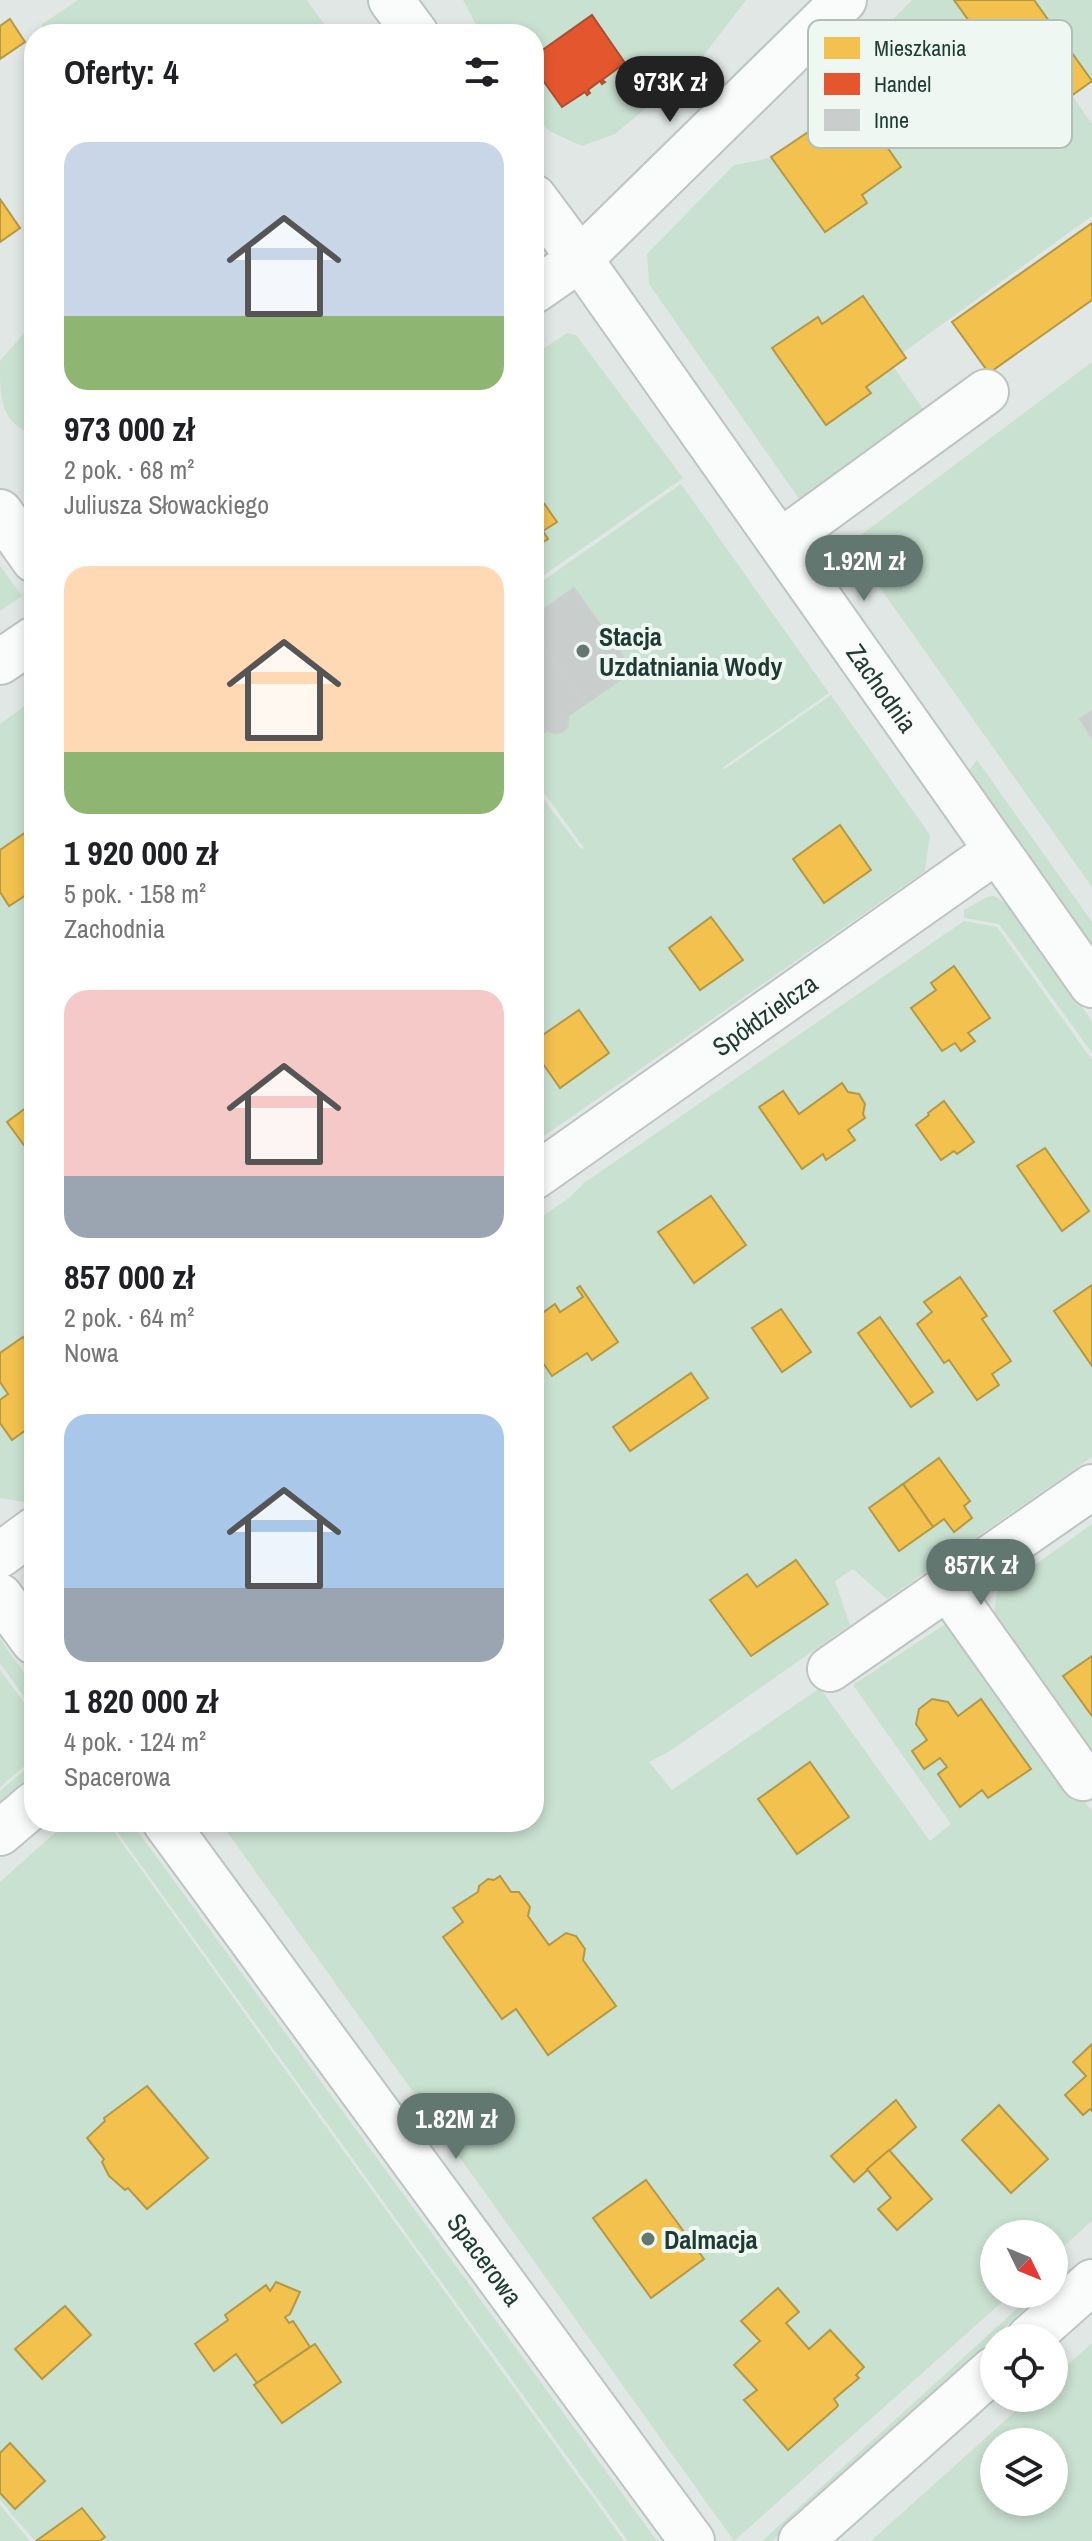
<!DOCTYPE html>
<html lang="pl">
<head>
<meta charset="utf-8">
<style>
	body { margin:0; font-family:"Archivo Narrow",sans-serif; background:#f6f6f6; color:#202124; height:100vh; display:flex; flex-direction:column; font-size:30px; white-space:nowrap }
	* { box-sizing:border-box; margin:0 }
	p { font-size:26px; color:#757577 }
	.icon { flex:none; width:44px; height:44px; fill:none; stroke:currentColor; stroke-width:2; stroke-linecap:round; stroke-linejoin:round }
	.map { position:relative; flex:1; overflow:hidden }
	.side { position:absolute; left:24px; top:24px; width:520px; height:1808px; display:flex; flex-direction:column; background:#fff; border-radius:32px; box-shadow:0 4px 12px #0003 }
	.side>* { flex:none }
	.needle { width:52px; rotate:133deg }
	.tools { position:absolute; left:980px; top:2220px; display:grid; gap:16px }
	.tools a { display:grid; place-items:center; width:88px; height:88px; border-radius:50%; background:#fff; box-shadow:0 4px 12px #0003; font-size:40px }
	.price { position:absolute; translate:-50% -68px; padding:0 18px; border-radius:28px; background:#637771; color:#fff; font-size:26px; line-height:52px; filter:drop-shadow(0 2px 4px #0008) }
	.price::after { content:''; position:absolute; left:50%; top:48px; width:24px; height:18px; margin-left:-12px; background:inherit; clip-path:polygon(0 0,100% 0,50% 100%) }
	.price.on { background:#222; color:#fff }
	ul { padding:0; list-style:none }
	li { display:grid; align-content:center; gap:16px; height:424px; padding:0 40px }
	li span { display:grid; place-items:center; height:248px; border-radius:24px; color:#555 }
	li>.icon { margin-inline-start:auto }
	span .icon { width:144px; height:144px; fill:#fffc; stroke-width:1 }
	li b { font-size:34px }
	h2 { display:flex; justify-content:space-between; align-items:center; height:96px; padding:0 40px; font-size:34px }
	.map>svg:first-child { display:block }
	.green { fill:#c9e1d1; fill-rule:evenodd }
	.homes { fill:#f2c14e; stroke:#b39846; stroke-width:2 }
	.shops { fill:#e4572e; stroke:#a94e30; stroke-width:2 }
	.building { fill:#c9cecc; stroke:#cad0cd; stroke-width:2 }
	.lines { fill:none; stroke-linecap:round; stroke-linejoin:round }
	.minor-casing { stroke:#bec4c1; stroke-width:48 }
	.minor { stroke:#fafbfb; stroke-width:44 }
	.poi-dot { fill:#637771; stroke:#eff7f3; stroke-width:3 }
	.labels { text-anchor:middle; dominant-baseline:central; stroke-width:8; stroke-linejoin:round; paint-order:stroke }
	.poi-label { font-size:26px; font-weight:bold; fill:#1f3a33; stroke:#eff7f3; text-anchor:start }
	.street-label { font-size:26px; fill:#1f3a33; stroke:#eff7f3 }
	.key { fill:#eff7f3; stroke:#b1beb9; stroke-width:2 }
	.key-label { font-size:22px; fill:#1f3a33 }
</style>
</head>
<body>
<div class="map">
<svg width="1092" height="2541" viewBox="0 0 1092 2541">
	<rect width="100%" height="100%" fill="#e1e7e4"/>
	<!-- green -->
	<g class="green">
		<path d="M78 0H307L331 34H47L41 25Z"/>
		<path d="M463 0H746L695 67 615 134 582 146 549 131 534 114V34H481Z"/>
		<path d="M912 0H1092V79L1071 94 1092 124V216L890 362 928 416 804 506 649 284 647 254 734 165 780 156 867 76 865 48Z"/>
		<path d="M34 326V435C0 422 0 400 0 361L25 332Z"/>
		<path d="M567 333 576 335 683 478 534 582V355Z"/>
		<path d="M1092 362V887L849 544Z"/>
		<path d="M681 484 829 693 722 768 725 769 831 695 930 835 925 871 534 1143V786L581 849 584 848 534 779V587Z"/>
		<path d="M0 566 22 596 0 611Z"/>
		<path d="M34 699V1494L23 1502 0 1498V724Z"/>
		<path d="M977 760 1092 922V949L966 774Z"/>
		<path d="M994 896 1010 906 1092 1021V1053L999 924 964 918V910L987 897Z"/>
		<path d="M964 921 997 927 1092 1060V1457L887 1599 853 1569 835 1581 850 1625 670 1751 649 1762 672 1790 820 1688 930 1841 951 1824 853 1685 953 1619 1092 1812V2221L1054 2255V2234H994V2294H1011L734 2541 220 1822H534V1222L569 1198 584 1183Z"/>
		<path d="M1092 1524V1766L992 1625 997 1592Z"/>
		<path d="M0 1639 34 1687V1711L0 1663Z"/>
		<path d="M0 1670 34 1716V1758L0 1787Z"/>
		<path d="M34 1762V1783L0 1812V1791Z"/>
		<path d="M67 1822H107L624 2541H35L0 2500V1882Z"/>
		<path d="M110 1822H131L657 2541H628Z"/>
		<path d="M1033 2294H1041L772 2541H762Z"/>
		<path d="M1092 2343V2541H871L1030 2398H1054V2377ZM994 2442H1054V2502H994Z"/>
		<path d="M0 2505 30 2541H0Z"/>
	</g>
	<!-- homes -->
	<g class="homes">
		<path d="M954 0H1034L1092 81 1039 119Z"/>
		<path d="M10 19 25 42 0 59V26Z"/>
		<path d="M859 107 901 167 862 195 867 203 825 232 771 157 814 128 819 135Z"/>
		<path d="M0 199 20 228 0 242Z"/>
		<path d="M1092 223V300L989 373 952 322Z"/>
		<path d="M863 296 906 358 866 387 871 393 826 425 772 348 818 317 822 324Z"/>
		<path d="M534 489 557 522 543 531 548 539 534 548Z"/>
		<path d="M840 825 871 870 824 903 793 859Z"/>
		<path d="M32 828 34 831V890L9 906 0 892V850Z"/>
		<path d="M711 917 743 960 700 990 669 948Z"/>
		<path d="M954 966 990 1018 968 1033 975 1041 961 1051 955 1043 942 1051 911 1008 936 990 931 983Z"/>
		<path d="M579 1010 609 1053 560 1088 534 1051V1041Z"/>
		<path d="M842 1083 848 1092 859 1094 865 1104 863 1114 865 1118 848 1130 855 1140 826 1160 823 1154 802 1169 759 1107 783 1091 799 1114Z"/>
		<path d="M944 1101 974 1142 957 1154 954 1151 941 1160 916 1125 929 1115 928 1113Z"/>
		<path d="M34 1102V1149L29 1152 7 1122Z"/>
		<path d="M1045 1148 1089 1211 1062 1231 1017 1166Z"/>
		<path d="M711 1196 746 1245 694 1283 658 1232Z"/>
		<path d="M960 1277 987 1316 982 1319 1011 1361 992 1374 999 1385 977 1400 949 1360 944 1363 917 1324 932 1312 924 1302Z"/>
		<path d="M1092 1285V1366L1054 1311Z"/>
		<path d="M580 1286 618 1342 592 1360 587 1353 552 1376 534 1350V1319L555 1304 560 1312 583 1297 577 1288Z"/>
		<path d="M781 1309 811 1352 782 1372 752 1328Z"/>
		<path d="M880 1317 933 1392 911 1407 858 1333Z"/>
		<path d="M23 1337 34 1353V1424L12 1440 0 1423V1400L8 1394 0 1382V1353Z"/>
		<path d="M691 1373 708 1398 630 1451 613 1427Z"/>
		<path d="M939 1458 970 1501 964 1506 972 1518 954 1532 944 1519 933 1527 903 1484Z"/>
		<path d="M903 1484 933 1527 899 1551 869 1508Z"/>
		<path d="M796 1560 828 1604 751 1656 710 1600 747 1574 757 1587Z"/>
		<path d="M1092 1656V1716L1063 1676Z"/>
		<path d="M932 1699 948 1702 958 1716 981 1699 1031 1769 988 1798 982 1790 960 1807 938 1774 947 1767 940 1758 924 1769 912 1751 927 1740 916 1724 919 1709Z"/>
		<path d="M810 1762 849 1817 797 1854 758 1799Z"/>
		<path d="M500 1876 511 1892H519L530 1907 528 1916 549 1945 566 1933 576 1936 585 1949 583 1960 616 2006 548 2055 516 2009 502 2019 443 1937 463 1922 453 1908 478 1892 479 1886 488 1879 494 1880Z"/>
		<path d="M1092 2044V2111L1090 2109 1083 2115 1065 2095 1086 2076 1073 2062Z"/>
		<path d="M147 2086 208 2158 147 2209 128 2188 125 2190 109 2176 102 2162 104 2159 87 2138 105 2121 104 2118Z"/>
		<path d="M896 2100 916 2127 854 2182 831 2156Z"/>
		<path d="M999 2105 1048 2159 1011 2193 962 2140Z"/>
		<path d="M889 2150 932 2199 897 2230 878 2209 891 2198 867 2169Z"/>
		<path d="M646 2180 704 2259 651 2298 593 2218Z"/>
		<path d="M276 2282 300 2292 290 2314 285 2317 289 2323 293 2321 310 2347 257 2383 236 2354 214 2371 195 2344 228 2320 225 2315 266 2285 270 2291Z"/>
		<path d="M778 2288 799 2312 786 2323 809 2349 830 2330 864 2367 856 2375 859 2378 834 2399 838 2405 837 2407 788 2450 744 2400 757 2390 734 2365 760 2341 741 2321Z"/>
		<path d="M65 2306 91 2335 42 2379 15 2349Z"/>
		<path d="M315 2344 341 2382 282 2423 254 2385Z"/>
		<path d="M10 2443 45 2481 15 2509 0 2493V2453Z"/>
		<path d="M82 2508 105 2537 100 2541H36Z"/>
	</g>
	<!-- shops -->
	<path class="shops" d="M592 15 625 63 602 80 605 82 602 84 600 81 588 90 590 93 587 95 585 92 562 107 534 68V56Z"/>
	<!-- building -->
	<g class="building">
		<path d="M574 588 633 671 585 704 534 632V616Z"/>
		<path d="M534 632 585 704 568 716V726L564 731 556 734 546 731 534 740Z"/>
		<path d="M1092 711V738L1080 719Z"/>
	</g>
	<g class="lines">
		<defs>
			<g id="minor">
				<path d="M391 0 416 34"/>
				<path id="s1" d="M534 197 580 259 1092 985"/>
				<path d="M534 291 580 259 844 0"/>
				<path d="M0 512 34 560"/>
				<path d="M780 542 986 392"/>
				<path d="M0 662 34 639"/>
				<path id="s2" d="M534 1177 996 851"/>
				<path d="M0 1555 34 1530"/>
				<path d="M948 1588 1083 1778"/>
				<path d="M0 1596 34 1642"/>
				<path d="M830 1669 1092 1487"/>
				<path id="s3" d="M165 1822 692 2541"/>
				<path d="M0 1833 34 1804"/>
				<path d="M1029 2338 1092 2282"/>
				<path d="M801 2541 994 2369"/>
			</g>
		</defs>
		<!-- minor casing -->
		<use href="#minor" class="minor-casing"/>
		<!-- minor -->
		<use href="#minor" class="minor"/>
	</g>
	<!-- markers -->
	<g class="poi-dot">
		<circle cx="583" cy="651" r="8"/>
		<circle cx="648" cy="2239" r="8"/>
	</g>
	<g class="labels">
		<!-- poi labels -->
		<g class="poi-label">
			<text x="599" y="636">Stacja<tspan x="599" dy="30">Uzdatniania Wody</tspan></text>
			<text x="664" y="2239">Dalmacja</text>
		</g>
		<!-- street labels -->
		<g class="street-label">
			<text stroke="none"><textPath href="#s1" startOffset="602">Zachodnia</textPath></text>
			<text stroke="none"><textPath href="#s2" startOffset="282">Spółdzielcza</textPath></text>
			<text stroke="none"><textPath href="#s3" startOffset="542">Spacerowa</textPath></text>
		</g>
	</g>
	<!-- legend -->
	<rect x="808" y="20" width="264" height="128" rx="12" class="key"/>
	<rect x="824" y="37" width="36" height="22" fill="#f2c14e"/>
	<rect x="824" y="73" width="36" height="22" fill="#e4572e"/>
	<rect x="824" y="109" width="36" height="22" fill="#c9cecc"/>
	<g class="key-label">
		<text x="874" y="56">Mieszkania</text>
		<text x="874" y="92">Handel</text>
		<text x="874" y="128">Inne</text>
	</g>
</svg>
<div class="tools">
<a><svg class="needle" viewBox="-14 -14 28 28"><path d="M0-13l5 13h-10z" fill="#e53935"/><path d="M0 13l5-13h-10z" fill="#757577"/></svg></a>
<a><svg class="icon" aria-label="locate" viewBox="0 0 24 24"><circle cx="12" cy="12" r="6"/><path d="M12 2v4M12 18v4M2 12h4M18 12h4"/></svg></a>
<a><svg class="icon" aria-label="layers" viewBox="0 0 24 24"><path d="M12 4l9 5-9 5-9-5zM3 14l9 5 9-5"/></svg></a>
</div>
<b class="price on" style="left:670px;top:124px">973K zł</b>
<b class="price" style="left:864px;top:603px">1.92M zł</b>
<b class="price" style="left:981px;top:1607px">857K zł</b>
<b class="price" style="left:456px;top:2161px">1.82M zł</b>
<section class="side">
<h2>Oferty: 4<svg class="icon" aria-label="filters" viewBox="0 0 24 24"><path d="M4 7h16M4 17h16"/><circle cx="9" cy="7" r="2"/><circle cx="15" cy="17" r="2"/></svg></h2>
<ul>
<li><span style="background:linear-gradient(#c9d6e8 70%,#8fb573 0)"><svg class="icon" aria-label="home" viewBox="0 0 24 24"><path d="M3 11l9-7 9 7M6 9v11h12V9"/></svg></span><div><b>973 000 zł</b><p>2 pok. · 68 m²</p><p>Juliusza Słowackiego</p></div></li>
<li><span style="background:linear-gradient(#ffd9b3 75%,#8fb573 0)"><svg class="icon" aria-label="home" viewBox="0 0 24 24"><path d="M3 11l9-7 9 7M6 9v11h12V9"/></svg></span><div><b>1 920 000 zł</b><p>5 pok. · 158 m²</p><p>Zachodnia</p></div></li>
<li><span style="background:linear-gradient(#f6c9c9 75%,#9aa5b1 0)"><svg class="icon" aria-label="home" viewBox="0 0 24 24"><path d="M3 11l9-7 9 7M6 9v11h12V9"/></svg></span><div><b>857 000 zł</b><p>2 pok. · 64 m²</p><p>Nowa</p></div></li>
<li><span style="background:linear-gradient(#a9c7e8 70%,#9aa5b1 0)"><svg class="icon" aria-label="home" viewBox="0 0 24 24"><path d="M3 11l9-7 9 7M6 9v11h12V9"/></svg></span><div><b>1 820 000 zł</b><p>4 pok. · 124 m²</p><p>Spacerowa</p></div></li>
</ul>
</section>
</div>
</body>
</html>
